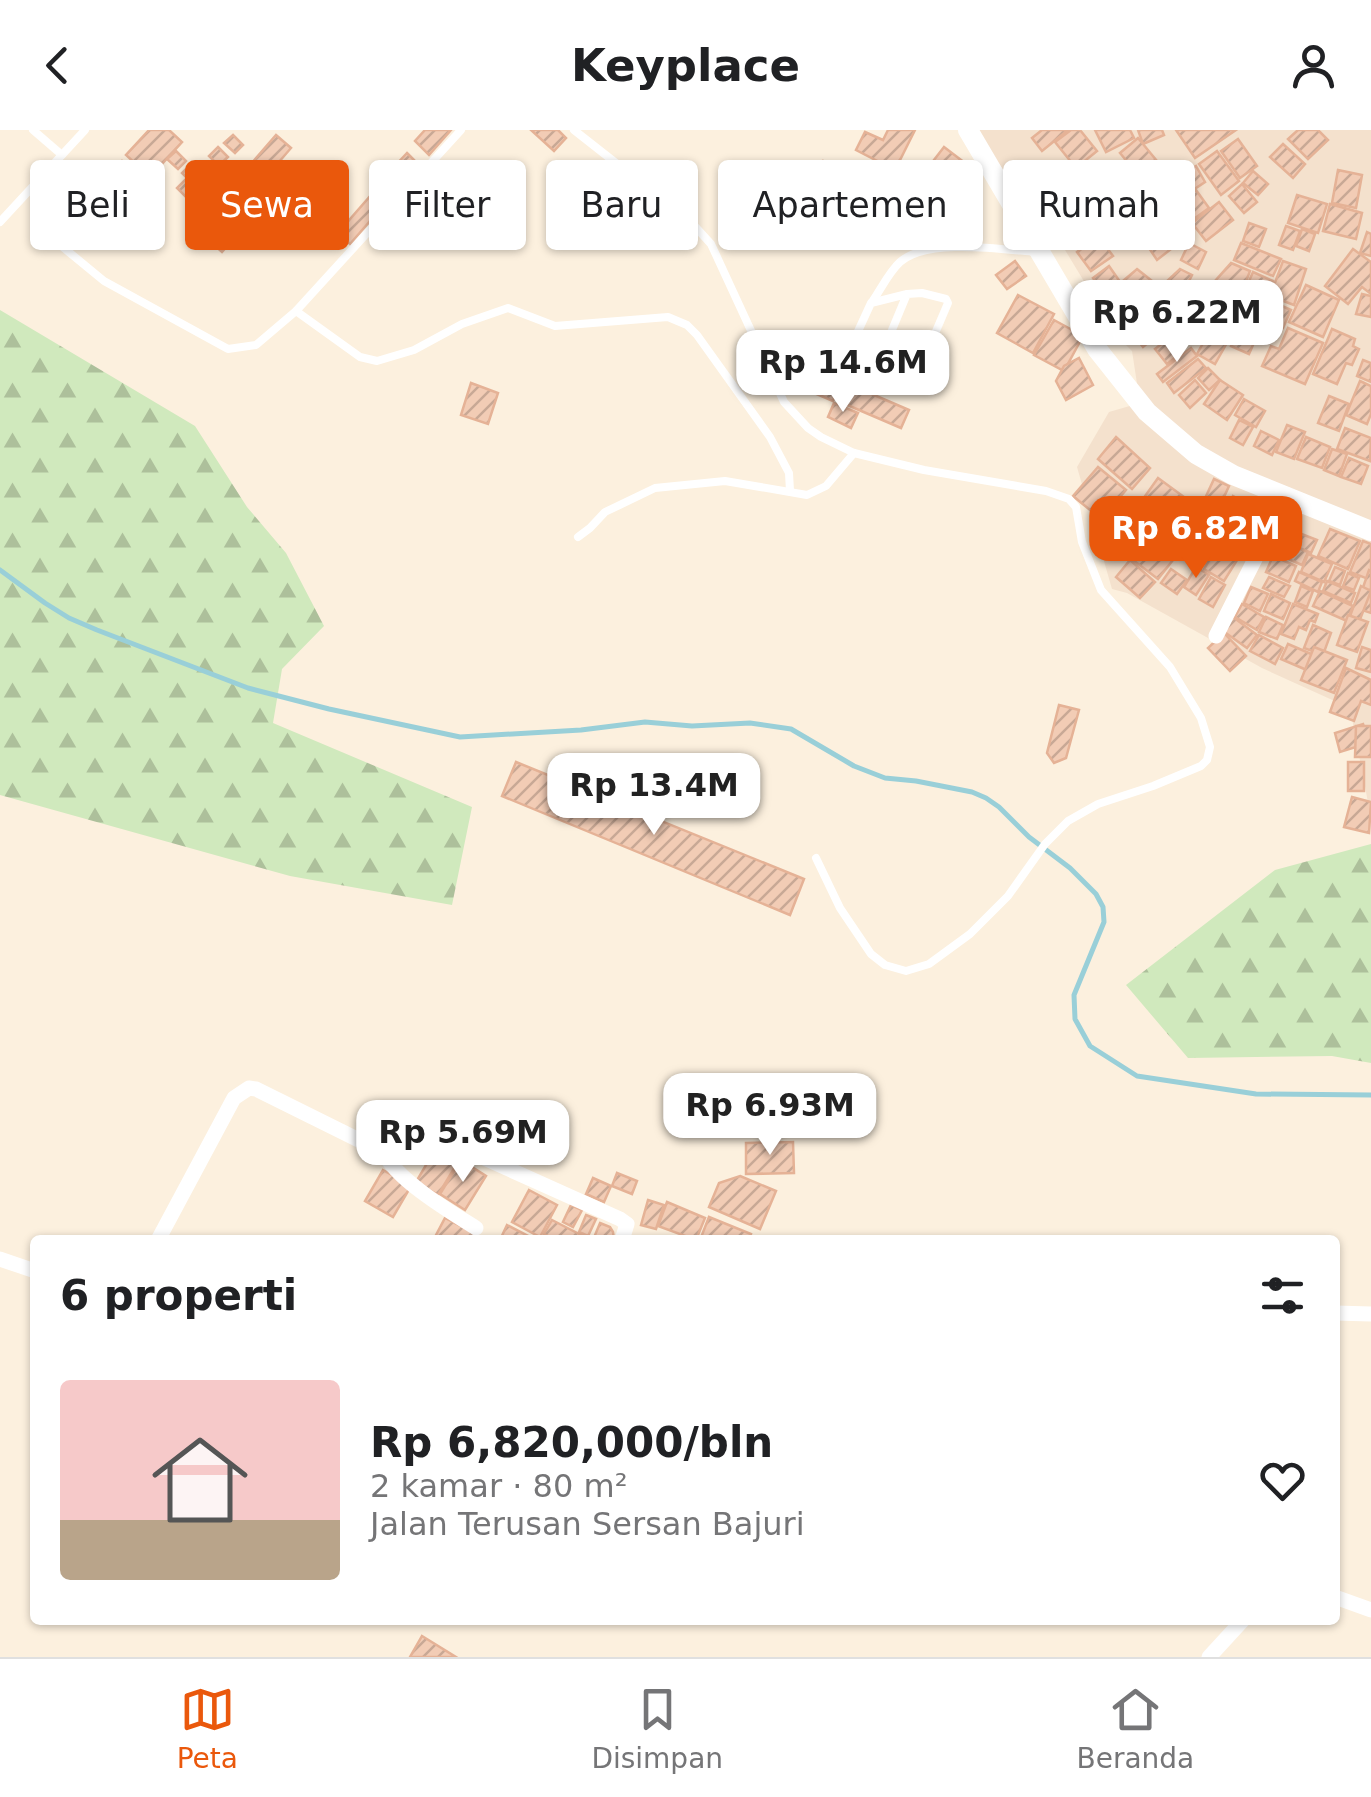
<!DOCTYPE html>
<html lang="id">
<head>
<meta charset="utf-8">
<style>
	body { margin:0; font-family:"DejaVu Sans",sans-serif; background:#f2f2f2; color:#202124; height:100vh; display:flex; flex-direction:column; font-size:38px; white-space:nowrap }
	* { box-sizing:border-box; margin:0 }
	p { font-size:32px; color:#757577 }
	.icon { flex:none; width:55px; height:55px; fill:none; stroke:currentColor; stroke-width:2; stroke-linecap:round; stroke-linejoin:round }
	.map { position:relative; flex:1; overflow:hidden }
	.drawer { position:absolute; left:30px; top:1105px; width:1310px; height:390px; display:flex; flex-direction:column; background:#fff; border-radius:10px; box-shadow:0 2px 8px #0004 }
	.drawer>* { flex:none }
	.hud { position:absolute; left:30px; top:30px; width:1312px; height:90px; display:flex; gap:20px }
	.price { position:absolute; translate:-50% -85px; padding:0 22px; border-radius:20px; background:#fff; color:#222; font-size:32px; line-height:65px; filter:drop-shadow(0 2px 5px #0008) }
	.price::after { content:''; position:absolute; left:50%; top:60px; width:30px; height:22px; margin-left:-15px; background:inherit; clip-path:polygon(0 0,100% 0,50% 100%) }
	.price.current { background:#ea580c; color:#fff }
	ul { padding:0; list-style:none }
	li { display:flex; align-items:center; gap:30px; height:250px; padding:0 30px }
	li span { display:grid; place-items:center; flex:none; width:280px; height:200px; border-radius:10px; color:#555 }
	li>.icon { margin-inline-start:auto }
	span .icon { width:120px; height:120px; fill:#fffc; stroke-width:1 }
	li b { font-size:42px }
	h2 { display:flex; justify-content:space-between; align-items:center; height:120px; padding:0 30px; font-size:42px }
	.chip { padding:0 35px; border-radius:10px; background:#fff; box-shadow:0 2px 8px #0004; font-size:35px; line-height:90px }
	.chip.current { background:#ea580c; color:#fff }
	header { display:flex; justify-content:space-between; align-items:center; height:130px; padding:0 30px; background:#fff; font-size:45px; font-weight:700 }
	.tab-bar { display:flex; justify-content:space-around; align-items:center; height:140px; border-top:2px solid #e0e0e0; background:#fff; font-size:28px; color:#757577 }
	.tab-bar a { display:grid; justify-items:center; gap:5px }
	.tab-bar .current { color:#ea580c }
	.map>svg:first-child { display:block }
	.residential { fill:#f4e1cd }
	.forest { fill:url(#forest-firs) }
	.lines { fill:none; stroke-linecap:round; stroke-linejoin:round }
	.stream { stroke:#99cfd8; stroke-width:5 }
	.building { fill:url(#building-hatch); stroke:#e5b296; stroke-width:2.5 }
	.service { stroke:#fff; stroke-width:8 }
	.minor { stroke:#fff; stroke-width:15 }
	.secondary { stroke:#fff; stroke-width:20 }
</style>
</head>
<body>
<header><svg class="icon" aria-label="back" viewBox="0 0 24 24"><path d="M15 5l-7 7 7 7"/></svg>Keyplace<svg class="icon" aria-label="person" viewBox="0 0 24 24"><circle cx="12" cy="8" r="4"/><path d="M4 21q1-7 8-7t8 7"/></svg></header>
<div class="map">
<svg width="1371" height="1527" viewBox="0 0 1371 1527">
	<defs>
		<pattern id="forest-firs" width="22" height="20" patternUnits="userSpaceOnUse" patternTransform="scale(2.5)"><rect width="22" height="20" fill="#d0e9bd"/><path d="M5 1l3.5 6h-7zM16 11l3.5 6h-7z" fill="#adc09b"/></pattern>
		<pattern id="building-hatch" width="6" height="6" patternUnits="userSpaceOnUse" patternTransform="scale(2.5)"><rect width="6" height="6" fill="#f2ccb5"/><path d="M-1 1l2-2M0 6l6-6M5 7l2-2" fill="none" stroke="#c8a895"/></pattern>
	</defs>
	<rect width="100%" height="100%" fill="#fcf0de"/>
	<!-- residential -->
	<path class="residential" d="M972 0H1371V688L1350 578 1262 538 1127 463 1112 459 1077 337 1109 282 1140 273 1132 221 1117 206 1059 110Z"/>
	<!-- forest -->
	<g class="forest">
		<path d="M0 180 195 296 247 377 286 423 324 496 282 539 273 593 472 677 452 775 290 746 0 665Z"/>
		<path d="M1371 714V933L1332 926 1188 928 1126 855 1275 740Z"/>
	</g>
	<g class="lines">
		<!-- stream -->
		<path class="stream" d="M0 440 45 473 69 488 97 500 248 558 329 579 460 607 581 600 645 592 692 596 750 593 791 599 854 636 885 648 916 651 972 662 986 668 999 677 1029 707 1070 738 1096 764 1103 777 1104 792 1074 865 1075 889 1090 916 1137 946 1256 964 1371 965"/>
	</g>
	<!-- building -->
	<g class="building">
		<path d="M149 0H169L182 12 150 47 126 25Z"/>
		<path d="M425 0H451L429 25 415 11Z"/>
		<path d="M531 0H558L566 8 554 21Z"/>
		<path d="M888 0H915L895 40 856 20 865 2 883 10Z"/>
		<path d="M1042 0H1068L1042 21 1032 8Z"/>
		<path d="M1071 0H1080L1097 21 1076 38 1055 12Z"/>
		<path d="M1095 0H1130L1134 8 1106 22Z"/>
		<path d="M1138 0H1162L1164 5 1143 14Z"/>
		<path d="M1176 0H1236L1195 28Z"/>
		<path d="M1298 0H1318L1328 10 1308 29 1288 9Z"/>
		<path d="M233 5 243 15 235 23 224 13Z"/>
		<path d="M276 5 291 18 253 62 238 49Z"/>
		<path d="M1138 8 1162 37 1144 52 1120 23Z"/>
		<path d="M1238 9 1257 36 1240 48 1221 21Z"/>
		<path d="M1283 14 1305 34 1293 48 1270 27Z"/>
		<path d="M218 17 228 27 219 36 209 26Z"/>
		<path d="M944 17 965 33 948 55 927 39Z"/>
		<path d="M176 21 186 31 178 39 167 29Z"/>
		<path d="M1217 21 1239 51 1221 65 1199 34Z"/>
		<path d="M407 23 421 37 395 64 381 51Z"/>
		<path d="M122 31 143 50 119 78 98 59Z"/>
		<path d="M823 31 873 51 865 73 814 53Z"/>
		<path d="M1124 31 1141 54 1125 66 1108 44Z"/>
		<path d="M191 34 201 44 192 53 182 43Z"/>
		<path d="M1065 34 1076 46 1050 68 1039 57Z"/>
		<path d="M1196 36 1205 52 1184 66 1174 49Z"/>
		<path d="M1338 40 1362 45 1356 78 1332 73Z"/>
		<path d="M1253 41 1268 54 1258 65 1243 53Z"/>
		<path d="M1081 47 1095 62 1067 87 1053 71Z"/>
		<path d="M186 49 196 59 187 68 177 58Z"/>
		<path d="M1172 53 1181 66 1161 80 1152 68Z"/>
		<path d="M1112 54 1122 67 1113 74 1103 60Z"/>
		<path d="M1242 54 1257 72 1244 83 1229 66Z"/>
		<path d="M378 57 390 68 350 114 338 103Z"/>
		<path d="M1196 60 1209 78 1191 91 1178 74Z"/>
		<path d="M1100 62 1119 82 1096 104 1077 84Z"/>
		<path d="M1297 65 1327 74 1318 103 1288 93Z"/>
		<path d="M1219 72 1233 90 1206 111 1192 93Z"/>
		<path d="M1330 74 1362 83 1356 109 1323 101Z"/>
		<path d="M1173 75 1193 104 1174 118 1154 89Z"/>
		<path d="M223 82 242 99 222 122 203 105Z"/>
		<path d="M1151 90 1159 102 1144 113 1136 101Z"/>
		<path d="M1249 93 1266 99 1259 117 1243 111Z"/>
		<path d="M1286 96 1300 101 1293 120 1279 115Z"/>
		<path d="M1302 99 1315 104 1309 121 1296 116Z"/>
		<path d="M1367 102 1371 104V126L1360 123Z"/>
		<path d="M1161 105 1171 119 1157 130 1147 115Z"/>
		<path d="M1098 106 1113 126 1091 141 1077 122Z"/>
		<path d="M1189 113 1206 122 1198 139 1181 130Z"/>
		<path d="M1241 113 1281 129 1273 146 1234 130Z"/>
		<path d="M1353 119 1371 132V164L1362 157 1348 174 1325 156Z"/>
		<path d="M1015 131 1026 146 1007 159 996 145Z"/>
		<path d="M1283 131 1306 139 1294 175 1270 166Z"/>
		<path d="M1231 133 1250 141 1242 162 1215 151Z"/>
		<path d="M1109 136 1125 159 1109 170 1093 148Z"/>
		<path d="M1137 139 1152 151 1149 162 1138 170 1123 151Z"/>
		<path d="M1180 139 1192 145 1172 185 1154 176 1165 153Z"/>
		<path d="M1253 142 1273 151 1267 167 1246 158Z"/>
		<path d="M1306 155 1339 170 1323 207 1289 192Z"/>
		<path d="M1231 160 1250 169 1236 199 1217 189Z"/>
		<path d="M1127 162 1138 178 1123 189 1111 173Z"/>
		<path d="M1193 164 1219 180 1201 210 1175 194Z"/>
		<path d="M1362 164 1371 166V187L1356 184Z"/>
		<path d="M1018 165 1054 184 1033 223 997 203Z"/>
		<path d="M1253 168 1270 176 1249 224 1231 216Z"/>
		<path d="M1275 173 1291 180 1283 198 1266 191Z"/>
		<path d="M1152 178 1167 197 1143 217 1128 198Z"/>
		<path d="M1054 190 1083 206 1064 241 1034 225Z"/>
		<path d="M1215 192 1233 202 1215 234 1197 224Z"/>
		<path d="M1177 195 1190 212 1182 218 1169 202Z"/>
		<path d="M1288 198 1323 213 1305 254 1262 236 1271 216 1279 219Z"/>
		<path d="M1332 199 1355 209 1353 216 1359 219 1352 235 1346 233 1337 254 1313 244Z"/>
		<path d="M1169 208 1181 223 1167 234 1155 219Z"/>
		<path d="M1191 218 1197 226 1163 252 1157 244Z"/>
		<path d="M1079 228 1093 255 1066 270 1056 251 1064 236Z"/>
		<path d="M1198 229 1206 238 1174 263 1167 253Z"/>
		<path d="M1363 230 1371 233V252L1357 246Z"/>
		<path d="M806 238 840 253 833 271 798 256Z"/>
		<path d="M1208 238 1220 250 1209 260 1198 248Z"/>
		<path d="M1195 250 1206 263 1190 278 1179 265Z"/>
		<path d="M1220 250 1243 265 1227 290 1204 274Z"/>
		<path d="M1360 251 1371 256V284L1367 294 1346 285Z"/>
		<path d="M471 253 498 263 488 294 461 285Z"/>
		<path d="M846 253 909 280 901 298 838 271Z"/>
		<path d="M1329 266 1349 274 1339 301 1318 293Z"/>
		<path d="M1244 269 1265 281 1256 297 1235 285Z"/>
		<path d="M834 273 858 283 851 298 828 287Z"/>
		<path d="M1239 290 1253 297 1243 315 1230 308Z"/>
		<path d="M1287 295 1305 302 1294 329 1276 322Z"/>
		<path d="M1345 298 1371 308 1370 331 1337 319Z"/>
		<path d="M1261 301 1279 310 1272 325 1254 316Z"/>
		<path d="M1116 307 1150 338 1132 359 1098 329Z"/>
		<path d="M1306 307 1330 317 1322 338 1297 329Z"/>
		<path d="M1332 319 1347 324 1339 346 1324 340Z"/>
		<path d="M1349 328 1368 336 1361 354 1341 347Z"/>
		<path d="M1098 337 1126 360 1101 389 1073 366Z"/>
		<path d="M1158 348 1184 367 1169 388 1143 369Z"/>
		<path d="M1214 349 1229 356 1217 382 1202 375Z"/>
		<path d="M1233 366 1265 383 1250 410 1218 392Z"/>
		<path d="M1186 369 1202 380 1184 404 1169 392Z"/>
		<path d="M1140 372 1160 386 1131 426 1111 412Z"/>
		<path d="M1208 388 1249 411 1243 422 1202 399Z"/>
		<path d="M1163 392 1188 411 1158 449 1133 430Z"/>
		<path d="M1286 398 1317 410 1311 423 1281 410Z"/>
		<path d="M1330 399 1360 411 1348 439 1318 426Z"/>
		<path d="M1205 401 1218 411 1203 432 1189 422Z"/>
		<path d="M1277 410 1308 422 1302 435 1272 422Z"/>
		<path d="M1363 411 1371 414V450L1350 442Z"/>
		<path d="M1219 414 1239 427 1224 451 1204 439Z"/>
		<path d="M1308 424 1332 434 1324 452 1301 442Z"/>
		<path d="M1273 426 1296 436 1289 452 1266 442Z"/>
		<path d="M1130 430 1155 452 1140 468 1116 447Z"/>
		<path d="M1196 437 1209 445 1196 465 1184 457Z"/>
		<path d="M1335 437 1345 441 1340 455 1329 451Z"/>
		<path d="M1171 439 1187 450 1177 464 1161 453Z"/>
		<path d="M1369 440 1371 441V483L1356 478Z"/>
		<path d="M1299 442 1322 452 1318 462 1295 451Z"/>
		<path d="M1348 443 1359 448 1354 460 1343 456Z"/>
		<path d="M1211 447 1225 455 1213 477 1199 469Z"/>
		<path d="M1269 447 1290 456 1284 467 1263 458Z"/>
		<path d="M1327 451 1355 463 1351 473 1323 461Z"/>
		<path d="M1301 456 1313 461 1307 477 1295 472Z"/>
		<path d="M1361 456 1371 461 1359 492 1349 489Z"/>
		<path d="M1251 457 1268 464 1260 481 1244 473Z"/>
		<path d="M1320 461 1353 476 1347 491 1313 476Z"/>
		<path d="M1271 464 1290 473 1283 489 1264 481Z"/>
		<path d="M1242 474 1264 487 1257 500 1235 487Z"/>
		<path d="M1293 474 1318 484 1315 492 1310 490 1306 500 1299 497 1294 509 1281 504Z"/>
		<path d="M1348 485 1368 492 1357 522 1337 515Z"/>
		<path d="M1233 487 1257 505 1247 518 1223 501Z"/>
		<path d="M1266 487 1283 495 1277 509 1259 502Z"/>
		<path d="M1313 495 1331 503 1323 525 1304 518Z"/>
		<path d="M1224 503 1246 526 1230 541 1208 518Z"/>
		<path d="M1259 505 1283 518 1275 534 1250 521Z"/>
		<path d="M1288 514 1316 526 1309 541 1281 529Z"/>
		<path d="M1314 517 1347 530 1334 563 1301 550Z"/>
		<path d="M1362 517 1371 520V542L1356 538Z"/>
		<path d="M1346 538 1371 550V575L1361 571 1354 591 1330 582Z"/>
		<path d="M1059 575 1079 580 1066 628 1054 633 1047 623Z"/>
		<path d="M1363 594 1369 613 1340 622 1335 603Z"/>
		<path d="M1356 596H1371V627H1355Z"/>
		<path d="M516 632 804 749 790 785 502 666Z"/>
		<rect x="1348" y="632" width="16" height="29"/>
		<path d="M1352 667 1371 672 1369 703 1344 697Z"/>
		<path d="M526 982 556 996 547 1015 517 1002Z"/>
		<path d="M793 1012 794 1043 746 1044V1013Z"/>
		<path d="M436 1018 458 1032 438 1065 416 1052Z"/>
		<path d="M461 1030 486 1046 465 1080 440 1064Z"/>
		<path d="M383 1040 411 1056 393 1087 365 1071Z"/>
		<path d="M617 1043 637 1051 632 1064 612 1056Z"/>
		<path d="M740 1046 776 1061 760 1099 709 1077 719 1053Z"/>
		<path d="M593 1048 611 1056 604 1072 586 1064Z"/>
		<path d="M529 1060 557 1075 540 1107 512 1092Z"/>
		<path d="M648 1070 664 1075 656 1099 641 1095Z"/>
		<path d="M667 1072 705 1088 696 1110 658 1096Z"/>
		<path d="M571 1075 582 1080 573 1097 563 1092Z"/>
		<path d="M586 1085 596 1089 588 1106 579 1102Z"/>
		<path d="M709 1087 751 1104 749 1110H700Z"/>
		<path d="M445 1088 476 1104 473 1110H441L435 1107Z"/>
		<path d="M552 1090 581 1105 578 1110H556L544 1104Z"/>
		<path d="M600 1093 610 1097 613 1102 614 1110H593Z"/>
		<path d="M507 1095 534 1109V1110H500Z"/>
		<path d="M422 1506 456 1527H410Z"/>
	</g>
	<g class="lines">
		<!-- service -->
		<g class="service">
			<path d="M33 0 62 25"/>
			<path d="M574 0 691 92 711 114 784 272 808 298 821 307 854 323 924 340 1046 361 1069 369 1076 377 1082 412 1101 460 1170 537 1201 588 1210 617 1207 630 1201 636 1153 656 1098 674 1068 691 1045 714 1008 766 970 804 929 834 906 841 885 835 871 824 840 778 816 728"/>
			<path d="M0 92 85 0"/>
			<path d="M36 95 104 151 228 219 256 215 296 181 461 0"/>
			<path d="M872 172C881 159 889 142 900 132 927 108 1000 119 1035 122"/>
			<path d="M296 181 360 227 377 231 414 220 462 194 508 178 555 196 668 187 687 195 697 205 770 307 789 343 790 361"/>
			<path d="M866 242 882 224 907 164 871 173 848 223C858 249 893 245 916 248L948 173 946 169 922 163 907 164"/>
			<path d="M578 407 590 398 605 382 655 358 725 351 807 365 826 356 854 323"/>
		</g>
		<!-- minor -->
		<g class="minor">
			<path d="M1216 506 1287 366"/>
			<path d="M383 1022C398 1051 449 1081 476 1098"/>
			<path d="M158 1110 234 968 249 958 256 959 383 1022 390 1021C401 1007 405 996 424 1001L620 1089 627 1094 622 1110"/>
			<path d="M0 1129 35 1141"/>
			<path d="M1335 1183 1371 1184"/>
			<path d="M1335 1467 1371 1480"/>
			<path d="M1209 1527 1243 1490"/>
		</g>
		<!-- secondary -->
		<path class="secondary" d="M968 0 1097 219 1147 282 1196 324 1233 345 1371 401"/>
	</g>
</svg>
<b class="price" style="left:1177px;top:235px">Rp 6.22M</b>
<b class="price" style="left:843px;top:285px">Rp 14.6M</b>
<b class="price current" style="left:1196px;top:451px">Rp 6.82M</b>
<b class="price" style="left:654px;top:708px">Rp 13.4M</b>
<b class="price" style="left:770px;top:1028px">Rp 6.93M</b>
<b class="price" style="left:463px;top:1055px">Rp 5.69M</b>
<div class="hud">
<a class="chip">Beli</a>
<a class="chip current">Sewa</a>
<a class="chip">Filter</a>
<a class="chip">Baru</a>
<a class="chip">Apartemen</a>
<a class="chip">Rumah</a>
</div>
<section class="drawer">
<h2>6 properti<svg class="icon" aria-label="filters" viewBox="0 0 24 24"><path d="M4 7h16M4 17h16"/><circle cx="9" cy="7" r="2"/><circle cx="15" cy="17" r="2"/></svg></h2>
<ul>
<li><span style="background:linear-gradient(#f6c9c9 70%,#b9a48a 0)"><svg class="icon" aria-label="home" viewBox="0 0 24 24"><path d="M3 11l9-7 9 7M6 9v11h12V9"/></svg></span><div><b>Rp 6,820,000/bln</b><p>2 kamar · 80 m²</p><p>Jalan Terusan Sersan Bajuri</p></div><svg class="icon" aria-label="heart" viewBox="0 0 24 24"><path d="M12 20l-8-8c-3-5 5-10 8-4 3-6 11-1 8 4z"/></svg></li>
</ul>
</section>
</div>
<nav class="tab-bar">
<a class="current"><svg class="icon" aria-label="map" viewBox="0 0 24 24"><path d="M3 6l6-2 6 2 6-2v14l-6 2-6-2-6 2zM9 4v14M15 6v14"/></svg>Peta</a>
<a><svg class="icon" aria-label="saved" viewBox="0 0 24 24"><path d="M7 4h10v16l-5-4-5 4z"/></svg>Disimpan</a>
<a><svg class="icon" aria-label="home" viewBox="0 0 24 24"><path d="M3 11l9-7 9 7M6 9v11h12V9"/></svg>Beranda</a>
</nav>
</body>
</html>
